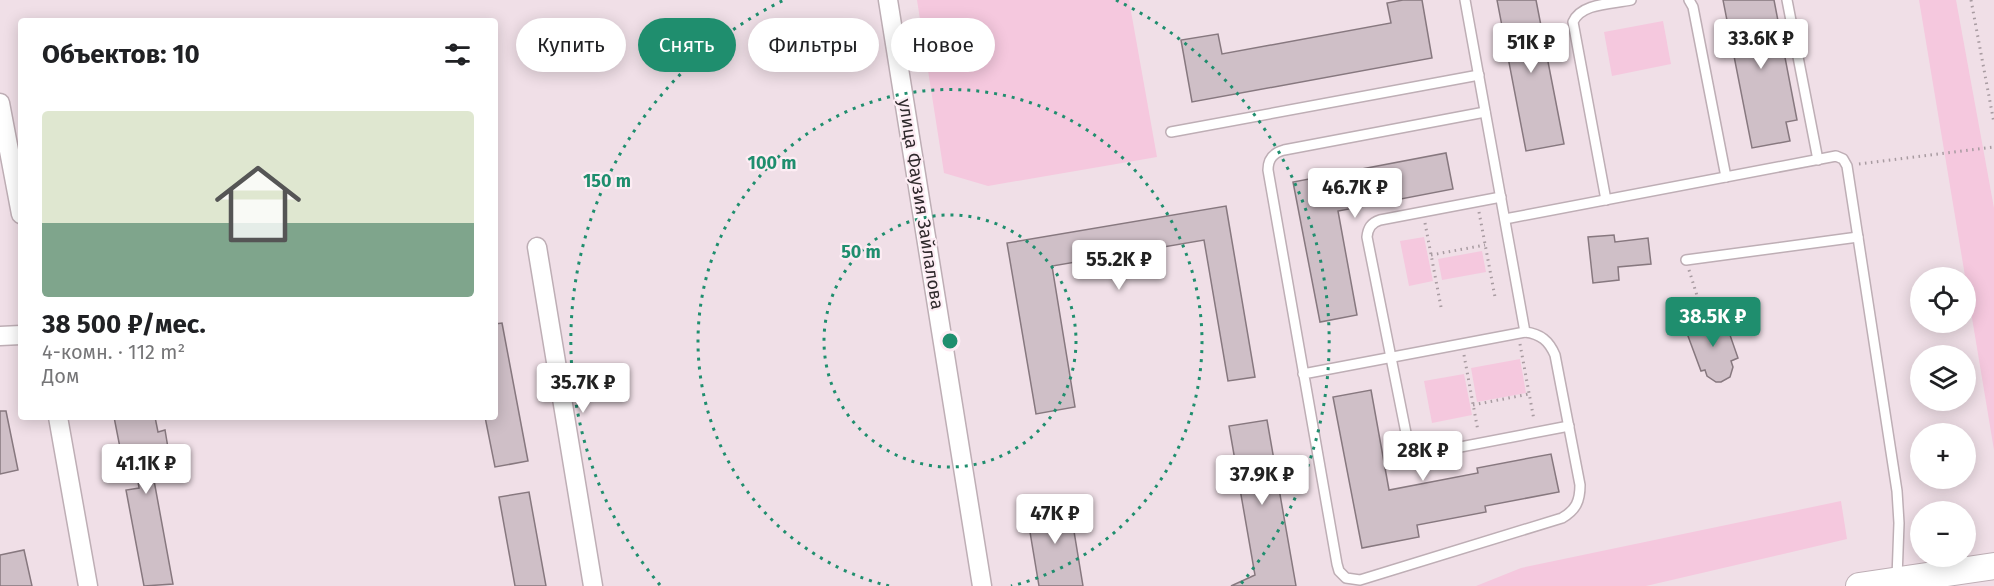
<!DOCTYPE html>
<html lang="ru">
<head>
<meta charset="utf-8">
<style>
	body { margin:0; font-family:"Fira Sans",sans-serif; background:#f6f6f6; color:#202124; height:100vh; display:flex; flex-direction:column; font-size:22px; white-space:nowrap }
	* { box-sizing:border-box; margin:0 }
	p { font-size:20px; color:#757577 }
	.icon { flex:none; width:33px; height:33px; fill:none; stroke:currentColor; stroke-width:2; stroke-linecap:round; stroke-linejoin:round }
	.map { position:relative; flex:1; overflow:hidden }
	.panel { position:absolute; left:18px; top:18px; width:480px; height:402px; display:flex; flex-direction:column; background:#fff; border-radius:6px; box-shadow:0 3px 15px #0003 }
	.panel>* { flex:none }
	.guide { position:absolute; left:516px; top:18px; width:570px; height:54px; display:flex; gap:12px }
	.tools { position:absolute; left:1910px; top:267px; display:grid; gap:12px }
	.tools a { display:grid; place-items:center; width:66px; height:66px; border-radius:50%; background:#fff; box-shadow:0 3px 15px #0003; font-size:30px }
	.price { position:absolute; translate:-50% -51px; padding:0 14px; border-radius:6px; background:#fff; color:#222; font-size:20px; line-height:39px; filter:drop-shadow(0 2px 3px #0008) }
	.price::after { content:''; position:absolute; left:50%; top:36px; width:18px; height:14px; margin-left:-9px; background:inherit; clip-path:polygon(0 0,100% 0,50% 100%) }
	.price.selected { background:#1f8e6e; color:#fff }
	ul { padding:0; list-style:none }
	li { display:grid; align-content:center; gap:12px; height:318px; padding:0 24px }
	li+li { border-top:2px solid #e0e0e0 }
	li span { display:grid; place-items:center; height:186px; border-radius:6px; color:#555 }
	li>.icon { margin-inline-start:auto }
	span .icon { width:108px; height:108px; fill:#fffc; stroke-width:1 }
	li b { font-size:26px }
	h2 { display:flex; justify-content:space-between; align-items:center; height:72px; padding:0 24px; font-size:26px }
	.pill { padding:0 21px; border-radius:27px; background:#fff; box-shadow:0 3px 15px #0003; font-size:21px; line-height:54px }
	.pill.selected { background:#1f8e6e; color:#fff }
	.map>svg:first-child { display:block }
	.green { fill:#f5c8de }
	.building { fill:#cfbfc7; stroke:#87787f; stroke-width:1.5 }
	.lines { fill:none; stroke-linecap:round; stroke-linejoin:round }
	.service-casing { stroke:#beaeb5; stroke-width:12 }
	.minor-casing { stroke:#beaeb5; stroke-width:21 }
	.secondary-casing { stroke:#beaeb5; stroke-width:28 }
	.path { stroke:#a89ba1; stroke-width:3; stroke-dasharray:1.5 4.5; stroke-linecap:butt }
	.service { stroke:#fff; stroke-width:9 }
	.minor { stroke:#fff; stroke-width:18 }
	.secondary { stroke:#fff; stroke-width:26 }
	.ring { fill:none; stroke:#1f8e6e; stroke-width:3; stroke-dasharray:3 6 }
	.labels { text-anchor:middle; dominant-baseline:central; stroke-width:4.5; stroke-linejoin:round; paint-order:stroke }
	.street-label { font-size:18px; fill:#2f292c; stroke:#fdedf4 }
	.centre { fill:#1f8e6e; stroke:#fdedf4; stroke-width:3 }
	.ring-label { font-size:18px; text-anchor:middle; font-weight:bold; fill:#1f8e6e; stroke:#fdedf4; stroke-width:4.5; stroke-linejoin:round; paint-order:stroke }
</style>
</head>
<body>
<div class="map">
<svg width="1994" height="586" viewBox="0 0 1994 586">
	<rect width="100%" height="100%" fill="#f0dfe7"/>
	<!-- green -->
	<g class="green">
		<path d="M917 0H1129L1157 157 988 186 944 173Z"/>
		<path d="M1919 0H1956L1994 208V450Z"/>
		<path d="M1663 21 1671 64 1612 76 1604 32Z"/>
		<path d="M1424 237 1433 281 1409 286 1400 241Z"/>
		<path d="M1482 251 1486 272 1442 280 1438 259Z"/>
		<path d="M1520 359 1526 393 1477 402 1471 368Z"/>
		<path d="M1464 374 1472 415 1432 423 1424 381Z"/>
		<path d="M1841 501 1847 539 1646 586H1476L1521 568Z"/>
	</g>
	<!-- building -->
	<g class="building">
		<path d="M1403 0H1422L1432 58 1192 102 1181 40 1218 34 1222 54 1391 23 1387 3Z"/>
		<path d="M1497 0H1536L1564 144 1526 151Z"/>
		<path d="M1723 0H1774L1797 120 1786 122 1790 141 1752 148Z"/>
		<path d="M1446 153 1453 189 1338 211 1357 315 1320 322 1293 182Z"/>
		<path d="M1226 206 1255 377 1228 381 1204 240 1052 266 1075 407 1036 414 1007 243Z"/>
		<path d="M1614 235 1615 242 1648 238 1651 264 1618 267 1619 280 1593 283 1588 237Z"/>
		<path d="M1723 315 1738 358 1731 361 1733 367 1730 377 1721 382H1716L1707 376 1705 370 1701 371 1685 328Z"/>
		<path d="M502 323 528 461 495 467 485 417H495V324Z"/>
		<path d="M1371 390 1389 490 1478 473 1477 468 1551 454 1559 492 1485 506 1486 512 1417 525 1419 537 1362 548 1333 397Z"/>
		<path d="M0 411H6L18 470 0 474Z"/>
		<path d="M114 417H155L158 432 165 430 170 460 151 464 173 584 144 586 126 490 139 488 134 456 122 458Z"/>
		<path d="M1267 420 1296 586H1231L1255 575 1229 426Z"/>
		<path d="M529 492 546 586H515L499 497Z"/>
		<path d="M1069 501 1083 586H1039L1026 508Z"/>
		<path d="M24 550 32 586H0V555Z"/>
	</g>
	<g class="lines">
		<defs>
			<g id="service">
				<path d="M1465 0 1525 332"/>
				<path d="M1689 0 1693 7 1726 177"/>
				<path d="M1787 0 1818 160"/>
				<path d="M1171 132 1479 75"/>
				<path d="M1501 197 1380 220C1371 223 1368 228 1367 237L1408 443 1414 451 1424 454 1569 426"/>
				<path d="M1606 200 1573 22C1581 3 1612 4 1631 0"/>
				<path d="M1505 219 1836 156 1843 159 1847 166 1897 491 1899 523 1897 578"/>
				<path d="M1686 260 1858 237"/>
				<path d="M1303 374 1525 332C1541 334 1549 341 1555 355L1580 485C1580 501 1576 510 1562 518L1360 580 1346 578 1339 571 1337 564 1268 170C1268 159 1273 153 1284 150L1485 112"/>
			</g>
			<g id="minor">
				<path d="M888 0 982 586"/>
				<path d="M0 103 21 214"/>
				<path d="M537 247 593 586"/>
				<path d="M0 336 21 335"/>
				<path d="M58 417 88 586"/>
			</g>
			<path id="secondary" d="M1859 586 1994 566"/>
		</defs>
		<!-- service casing -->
		<use href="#service" class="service-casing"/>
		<!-- minor casing -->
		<use href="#minor" class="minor-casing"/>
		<!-- secondary casing -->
		<use href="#secondary" class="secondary-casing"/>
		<!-- path -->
		<g class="path">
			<path d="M1971 0 1994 123"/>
			<path d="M1859 164 1994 147"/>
			<path d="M1479 212 1495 297"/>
			<path d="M1425 223 1441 307"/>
			<path d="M1431 255 1485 245"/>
			<path d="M1689 270 1705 321"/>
			<path d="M1520 344 1534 420"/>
			<path d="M1464 355 1478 431"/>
			<path d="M1473 405 1529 394"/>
		</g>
		<!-- service -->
		<use href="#service" class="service"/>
		<!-- minor -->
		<use href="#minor" class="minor"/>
		<!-- secondary -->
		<use href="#secondary" class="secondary"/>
	</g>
	<!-- distance rings -->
	<g class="ring">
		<circle cx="950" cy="341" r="126"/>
		<path d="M889 586A252 252 0 1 1 1011 586"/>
		<path d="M660 585A379 379 0 0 1 784 0M1116 0A379 379 0 0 1 1240 585"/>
	</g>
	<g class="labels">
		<!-- street labels -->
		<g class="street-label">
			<text transform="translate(921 204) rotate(81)">улица Фаузия Зайлалова</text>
		</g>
	</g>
	<circle cx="950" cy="341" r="9" class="centre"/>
	<g class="ring-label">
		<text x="772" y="169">100 m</text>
		<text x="607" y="187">150 m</text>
		<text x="861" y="258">50 m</text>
	</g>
</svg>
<div class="tools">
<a><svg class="icon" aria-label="locate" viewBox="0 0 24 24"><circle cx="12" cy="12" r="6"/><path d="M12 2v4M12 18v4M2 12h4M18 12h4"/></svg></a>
<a><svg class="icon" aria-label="layers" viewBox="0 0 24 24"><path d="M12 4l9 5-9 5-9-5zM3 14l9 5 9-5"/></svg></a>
<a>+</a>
<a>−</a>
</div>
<b class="price" style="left:1761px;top:70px">33.6K ₽</b>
<b class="price" style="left:1531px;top:74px">51K ₽</b>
<b class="price" style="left:1355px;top:219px">46.7K ₽</b>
<b class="price" style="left:1119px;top:291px">55.2K ₽</b>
<b class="price selected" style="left:1713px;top:348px">38.5K ₽</b>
<b class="price" style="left:583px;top:414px">35.7K ₽</b>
<b class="price" style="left:1423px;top:482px">28K ₽</b>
<b class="price" style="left:146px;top:495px">41.1K ₽</b>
<b class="price" style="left:1262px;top:506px">37.9K ₽</b>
<b class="price" style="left:1055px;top:545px">47K ₽</b>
<div class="guide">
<a class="pill">Купить</a>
<a class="pill selected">Снять</a>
<a class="pill">Фильтры</a>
<a class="pill">Новое</a>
</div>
<section class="panel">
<h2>Объектов: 10<svg class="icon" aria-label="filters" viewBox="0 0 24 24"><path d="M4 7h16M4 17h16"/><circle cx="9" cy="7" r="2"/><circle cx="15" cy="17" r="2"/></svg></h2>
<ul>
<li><span style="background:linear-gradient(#dfe7d0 60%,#7fa58c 0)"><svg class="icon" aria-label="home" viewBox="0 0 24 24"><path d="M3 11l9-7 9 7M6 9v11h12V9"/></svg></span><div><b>38 500 ₽/мес.</b><p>4-комн. · 112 m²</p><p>Дом</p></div></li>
</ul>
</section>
</div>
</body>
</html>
